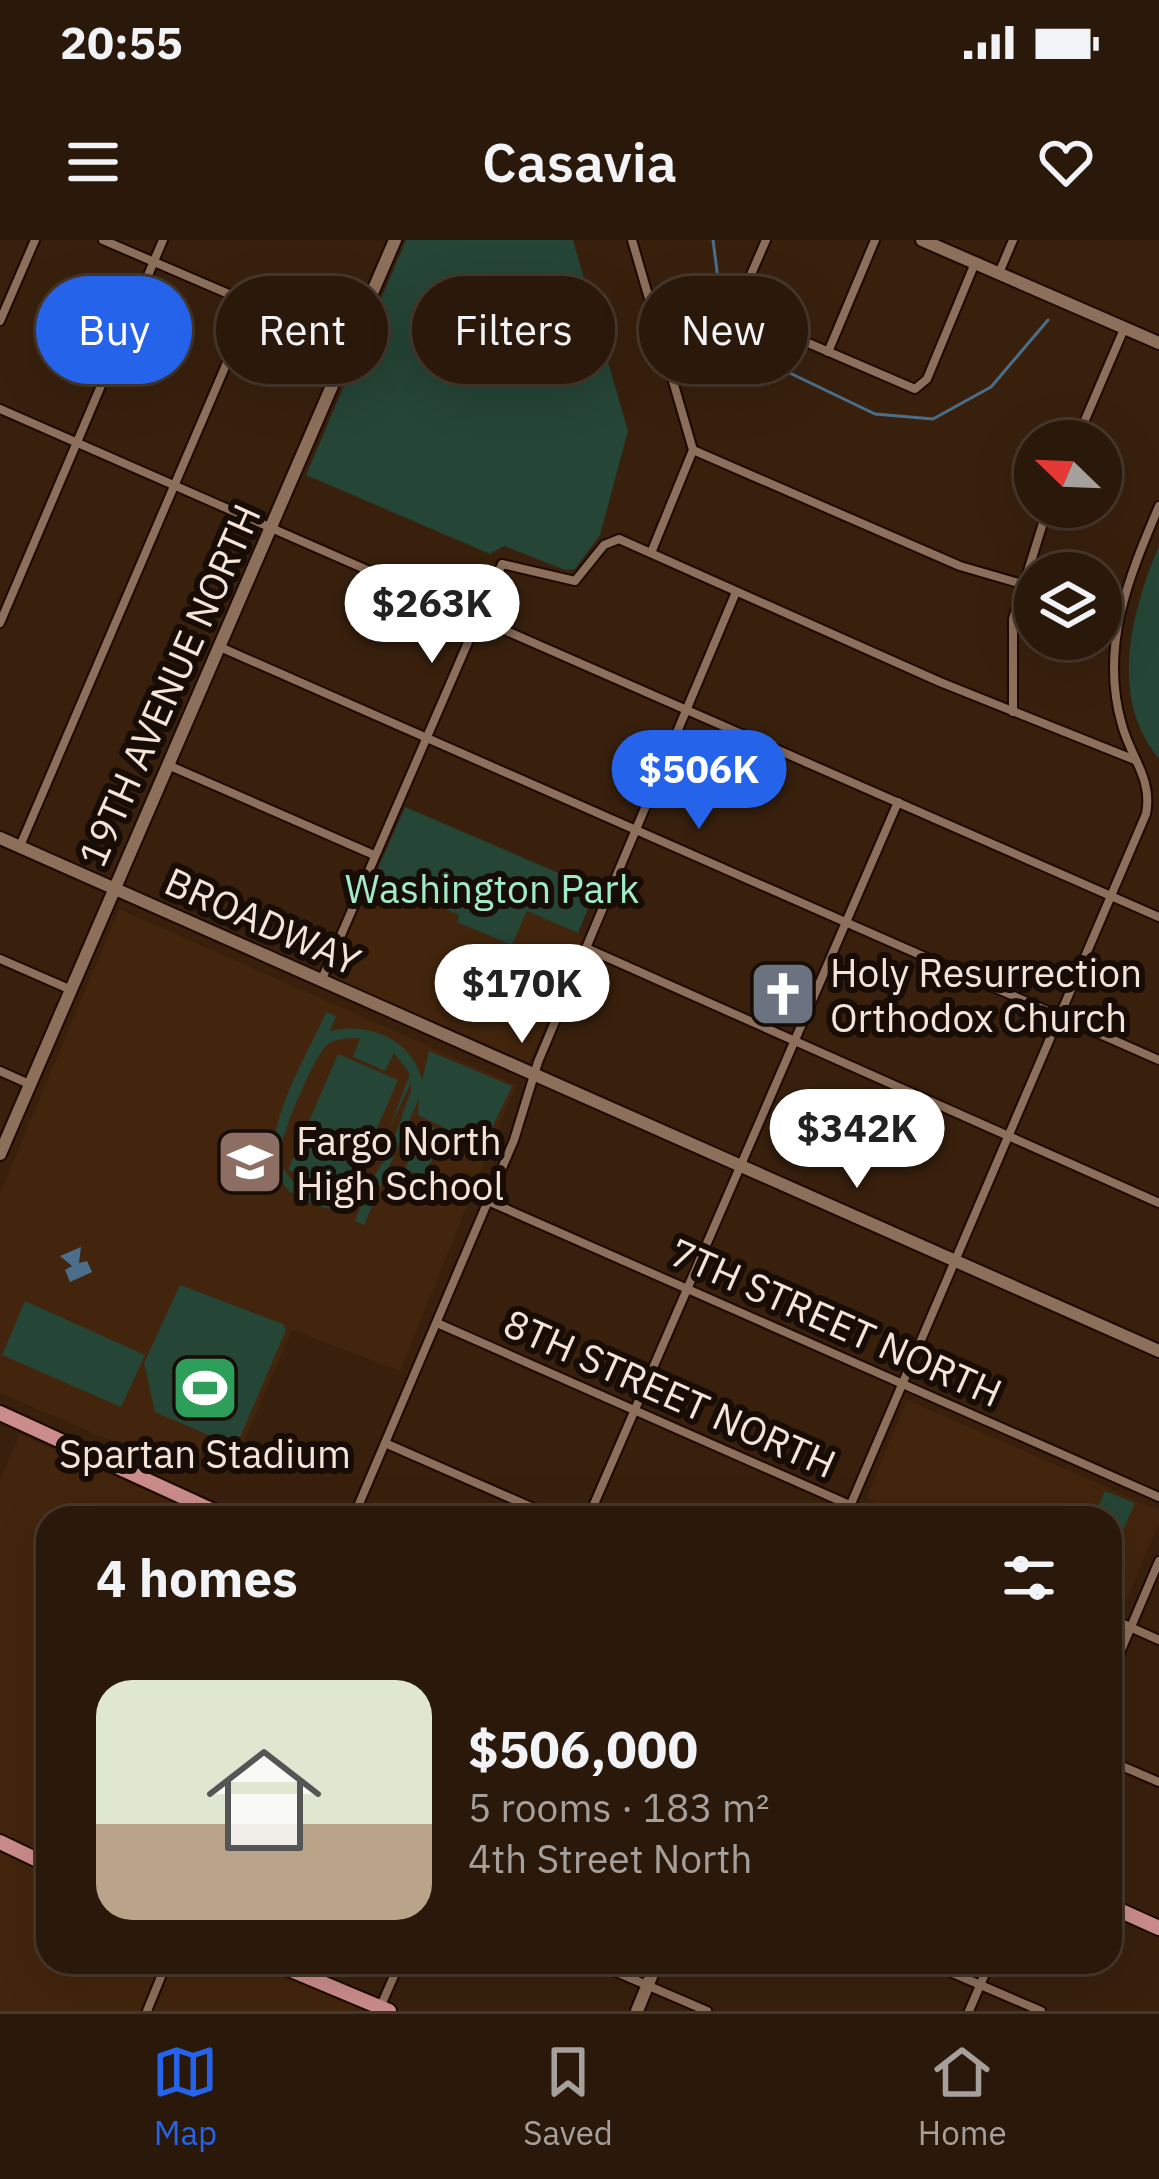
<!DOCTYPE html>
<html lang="en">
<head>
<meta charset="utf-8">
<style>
	body { margin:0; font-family:"IBM Plex Sans",sans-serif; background:#362518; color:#f1f3f6; height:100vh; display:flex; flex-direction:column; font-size:45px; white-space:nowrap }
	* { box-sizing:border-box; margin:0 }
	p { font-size:39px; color:#a5a09c }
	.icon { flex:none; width:66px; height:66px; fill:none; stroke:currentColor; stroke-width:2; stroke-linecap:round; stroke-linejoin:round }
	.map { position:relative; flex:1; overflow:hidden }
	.drawer { position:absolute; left:36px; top:1266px; width:1086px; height:468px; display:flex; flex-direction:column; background:#2a180a; border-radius:36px; box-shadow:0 12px 48px #0002,0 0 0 3px #46372b }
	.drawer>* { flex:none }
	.hud { position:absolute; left:36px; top:36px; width:1089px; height:108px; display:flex; gap:24px }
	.needle { width:78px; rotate:293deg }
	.fabs { position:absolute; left:1014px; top:180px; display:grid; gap:24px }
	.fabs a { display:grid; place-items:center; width:108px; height:108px; border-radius:50%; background:#2a180a; box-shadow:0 12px 48px #0002,0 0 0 3px #46372b; font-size:60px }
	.price { position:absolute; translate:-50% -102px; padding:0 27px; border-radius:42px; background:#fff; color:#222; font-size:39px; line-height:78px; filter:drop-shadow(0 3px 6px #0008) }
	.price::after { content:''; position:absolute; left:50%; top:72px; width:36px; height:27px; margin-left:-18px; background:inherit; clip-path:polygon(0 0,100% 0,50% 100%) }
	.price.current { background:#2563eb; color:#fff }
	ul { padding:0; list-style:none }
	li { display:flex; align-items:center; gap:36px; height:300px; padding:0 60px }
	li+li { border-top:3px solid #46372b }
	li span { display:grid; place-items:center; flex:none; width:336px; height:240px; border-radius:36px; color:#555 }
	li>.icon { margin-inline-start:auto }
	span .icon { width:144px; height:144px; fill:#fffc; stroke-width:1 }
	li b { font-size:51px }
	h2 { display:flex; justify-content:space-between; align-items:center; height:144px; padding:0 60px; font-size:51px }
	.chip { padding:0 42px; border-radius:54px; background:#2a180a; box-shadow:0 12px 48px #0002,0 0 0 3px #46372b; font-size:42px; line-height:108px }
	.chip.current { background:#2563eb; color:#fff }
	.status { display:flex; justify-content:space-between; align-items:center; height:84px; padding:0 60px; background:#2a180a; direction:ltr }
	.status svg { height:33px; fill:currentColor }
	header { display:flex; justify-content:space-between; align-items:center; height:156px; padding:0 60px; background:#2a180a; font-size:54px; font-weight:600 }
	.menu { display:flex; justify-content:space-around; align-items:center; height:168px; border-top:3px solid #46372b; background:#2a180a; font-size:33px; color:#a5a09c }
	.menu a { display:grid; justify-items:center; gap:6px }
	.menu .current { color:#2563eb }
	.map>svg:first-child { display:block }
	.built { fill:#43250d }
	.green { fill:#254536; fill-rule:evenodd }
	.water { fill:#4a6f8b }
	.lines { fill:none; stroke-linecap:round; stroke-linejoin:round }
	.stream { stroke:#4a6f8b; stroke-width:3 }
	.street-casing { stroke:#1e0900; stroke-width:12 }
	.secondary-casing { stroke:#1e0900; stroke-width:16 }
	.primary-casing { stroke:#1e0900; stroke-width:18 }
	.street { stroke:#8d705b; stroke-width:8 }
	.secondary { stroke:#8d705b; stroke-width:12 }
	.primary { stroke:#cb8d8c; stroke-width:14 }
	.labels { text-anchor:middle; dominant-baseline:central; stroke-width:12; stroke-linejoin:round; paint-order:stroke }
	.street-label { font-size:39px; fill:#f5e4d9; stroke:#170d06 }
	.park-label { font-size:39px; fill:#a1ecc7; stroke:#170d06 }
	.poi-label { font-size:39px; fill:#f5e4d9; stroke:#170d06; text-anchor:start }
</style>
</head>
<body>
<div class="status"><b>20:55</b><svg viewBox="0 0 49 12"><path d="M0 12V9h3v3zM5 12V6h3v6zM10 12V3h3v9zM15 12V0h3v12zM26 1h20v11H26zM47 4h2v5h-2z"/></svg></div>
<header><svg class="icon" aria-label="menu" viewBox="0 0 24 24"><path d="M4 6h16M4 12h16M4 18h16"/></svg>Casavia<svg class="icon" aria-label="heart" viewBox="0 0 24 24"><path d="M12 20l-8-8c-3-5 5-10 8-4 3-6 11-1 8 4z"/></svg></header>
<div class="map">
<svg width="1159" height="1771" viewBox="0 0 1159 1771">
	<rect width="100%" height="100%" fill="#38200d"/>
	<!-- built -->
	<g class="built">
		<path d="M378 628 391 646 460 675 458 682 511 705 527 671 584 696 529 822 334 740 332 730Z"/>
		<path d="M119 669 516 845 400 1131 292 1090 241 1208 210 1195 193 1236 0 1153V953Z"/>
		<path d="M907 1160 1159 1270V1283L1122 1370 1110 1365V1278H912L866 1258Z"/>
		<path d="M20 1194 209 1278H48V1722H249L367 1771H0V1240Z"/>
	</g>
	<!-- green -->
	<g class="green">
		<path d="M406 0H573L628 191 600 295 575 329 565 330 504 306 490 314 306 235Z"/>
		<path d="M1159 306V519C1108 457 1131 372 1159 306Z"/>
		<path d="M405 567 596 649 578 693 527 671 512 705 457 682 459 675 391 646 378 628Z"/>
		<path d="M326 772 336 776 330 791C369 781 414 800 422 841L429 811 512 846 483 907 418 875 419 858 364 985 355 981 361 966C341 973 317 969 298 957 238 920 306 821 326 772ZM360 798 353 817 385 831 394 813 410 834 389 889 411 843V851C394 896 374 983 310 953 298 947 283 934 280 919 277 902 313 820 325 807 334 798 347 798 360 798Z"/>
		<path d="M338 814 398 840 348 956 288 930Z"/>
		<path d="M425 884 444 893 424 937 405 929Z"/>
		<path d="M180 1045 283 1084 286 1090 236 1207 155 1172 144 1123Z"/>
		<path d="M25 1061 145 1115 121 1167 2 1115Z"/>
		<path d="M1105 1251 1135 1263 1119 1299 1110 1295V1278H1093Z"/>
	</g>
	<!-- water -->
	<path class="water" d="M81 1007 79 1023 87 1021 92 1032 70 1042 65 1030 72 1026 60 1016Z"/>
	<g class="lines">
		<!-- stream -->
		<path class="stream" d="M713 0 721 63 740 109 875 174 933 179 991 147 1048 80"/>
		<defs>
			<g id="street">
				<path d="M632 0 693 210 651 313"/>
				<path d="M766 0 739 62 743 75 915 149 927 139 975 23"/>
				<path d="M999 33 1013 0"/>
				<path d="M0 81 35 0"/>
				<path d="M828 112 875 0"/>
				<path d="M0 169 1159 677"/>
				<path d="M1076 201 1124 89"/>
				<path d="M693 210 960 326 1022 344"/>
				<path d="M0 383 163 0"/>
				<path d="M220 407 1159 820"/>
				<path d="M1013 472V379L1048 267"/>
				<path d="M168 525 374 615"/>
				<path d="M20 606 252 64 103 0"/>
				<path d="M586 708 1159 963"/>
				<path d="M0 719 69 749"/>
				<path d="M322 739 502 324 575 341 604 305 619 299 940 442 1135 520"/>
				<path d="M0 831 29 844"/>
				<path d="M488 961 1159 1257"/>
				<path d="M437 1083 879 1278"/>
				<path d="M385 1203 556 1278"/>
				<path d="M353 1278 514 900 538 822 736 352"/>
				<path d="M588 1278 898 562"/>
				<path d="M845 1278 1146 574C1153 539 1131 518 1122 485 1099 407 1129 337 1159 266"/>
				<path d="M1110 1378 1159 1400"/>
				<path d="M1110 1436 1159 1321"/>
				<path d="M1110 1521 1159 1542"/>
				<path d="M593 1722 707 1771"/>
				<path d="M927 1722 1041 1771"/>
				<path d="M379 1770 400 1722"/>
				<path d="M147 1771 167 1722"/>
				<path d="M969 1771 990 1722"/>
			</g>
			<g id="secondary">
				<path d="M922 0 1159 103"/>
				<path d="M0 598 1159 1111"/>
				<path d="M0 914 395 0"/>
				<path d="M637 1771 657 1722"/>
			</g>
			<g id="primary">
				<path d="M0 1173 229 1278"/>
				<path d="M0 1602 48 1625"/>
				<path d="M1110 1666 1159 1688"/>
				<path d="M272 1722 389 1771"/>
			</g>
		</defs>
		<!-- street casing -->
		<use href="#street" class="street-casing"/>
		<!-- secondary casing -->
		<use href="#secondary" class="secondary-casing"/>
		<!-- primary casing -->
		<use href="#primary" class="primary-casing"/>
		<!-- street -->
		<use href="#street" class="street"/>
		<!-- secondary -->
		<use href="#secondary" class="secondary"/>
		<!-- primary -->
		<use href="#primary" class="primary"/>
	</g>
	<!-- icons -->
	<defs>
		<symbol id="church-square" viewBox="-11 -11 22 22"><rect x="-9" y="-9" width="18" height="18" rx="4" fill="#6b7280" stroke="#170d06"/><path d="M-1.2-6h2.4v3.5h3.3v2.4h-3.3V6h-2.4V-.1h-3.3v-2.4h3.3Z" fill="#fff"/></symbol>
		<symbol id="school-square" viewBox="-11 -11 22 22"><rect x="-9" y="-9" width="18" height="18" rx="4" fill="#8d6e63" stroke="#170d06"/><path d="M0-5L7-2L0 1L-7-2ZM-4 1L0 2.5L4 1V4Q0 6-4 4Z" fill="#fff"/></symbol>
		<symbol id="stadium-square" viewBox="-11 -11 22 22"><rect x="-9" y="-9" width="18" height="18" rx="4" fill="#2e9e5b" stroke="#170d06"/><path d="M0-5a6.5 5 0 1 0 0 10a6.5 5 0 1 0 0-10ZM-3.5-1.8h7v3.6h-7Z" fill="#fff"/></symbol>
	</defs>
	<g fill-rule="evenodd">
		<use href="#church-square" x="745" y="716" width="76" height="76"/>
		<use href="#school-square" x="212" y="884" width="76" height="76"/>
		<use href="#stadium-square" x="167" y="1110" width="76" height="76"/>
	</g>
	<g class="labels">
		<!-- street labels -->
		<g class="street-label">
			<text transform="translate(169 445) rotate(-66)">19TH AVENUE NORTH</text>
			<text transform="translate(263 681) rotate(24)">BROADWAY</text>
			<text transform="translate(836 1082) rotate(24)">7TH STREET NORTH</text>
			<text transform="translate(670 1153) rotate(24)">8TH STREET NORTH</text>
		</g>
		<!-- park labels -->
		<g class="park-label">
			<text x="492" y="648">Washington Park</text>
		</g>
		<!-- poi labels -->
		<g class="poi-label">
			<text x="830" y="732">Holy Resurrection<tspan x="830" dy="45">Orthodox Church</tspan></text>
			<text x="296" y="900">Fargo North<tspan x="296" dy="45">High School</tspan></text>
			<text x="205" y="1213" text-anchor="middle">Spartan Stadium</text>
		</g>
	</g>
</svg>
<div class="fabs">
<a><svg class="needle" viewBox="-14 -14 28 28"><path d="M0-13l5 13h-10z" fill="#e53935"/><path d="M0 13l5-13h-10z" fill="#a5a09c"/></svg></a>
<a><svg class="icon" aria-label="layers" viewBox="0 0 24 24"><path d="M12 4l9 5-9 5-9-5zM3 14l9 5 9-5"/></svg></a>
</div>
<b class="price" style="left:432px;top:426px">$263K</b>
<b class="price current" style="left:699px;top:592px">$506K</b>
<b class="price" style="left:522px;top:806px">$170K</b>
<b class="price" style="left:857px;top:951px">$342K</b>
<div class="hud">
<a class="chip current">Buy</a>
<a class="chip">Rent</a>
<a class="chip">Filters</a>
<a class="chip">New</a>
</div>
<section class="drawer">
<h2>4 homes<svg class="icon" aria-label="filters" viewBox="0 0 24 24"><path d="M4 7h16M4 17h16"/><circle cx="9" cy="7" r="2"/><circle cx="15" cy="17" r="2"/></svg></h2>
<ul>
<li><span style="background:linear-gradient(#dfe7d0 60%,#b9a48a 0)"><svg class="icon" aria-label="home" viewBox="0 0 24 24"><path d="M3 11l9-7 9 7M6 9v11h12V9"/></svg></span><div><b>$506,000</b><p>5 rooms · 183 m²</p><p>4th Street North</p></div></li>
</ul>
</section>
</div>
<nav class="menu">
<a class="current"><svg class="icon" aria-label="map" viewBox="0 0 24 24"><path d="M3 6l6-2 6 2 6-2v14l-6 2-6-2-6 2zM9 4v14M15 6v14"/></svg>Map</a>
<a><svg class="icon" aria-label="saved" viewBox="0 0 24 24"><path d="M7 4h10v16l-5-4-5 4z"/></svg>Saved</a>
<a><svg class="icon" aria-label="home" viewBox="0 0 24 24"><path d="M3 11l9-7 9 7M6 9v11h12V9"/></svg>Home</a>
</nav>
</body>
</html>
